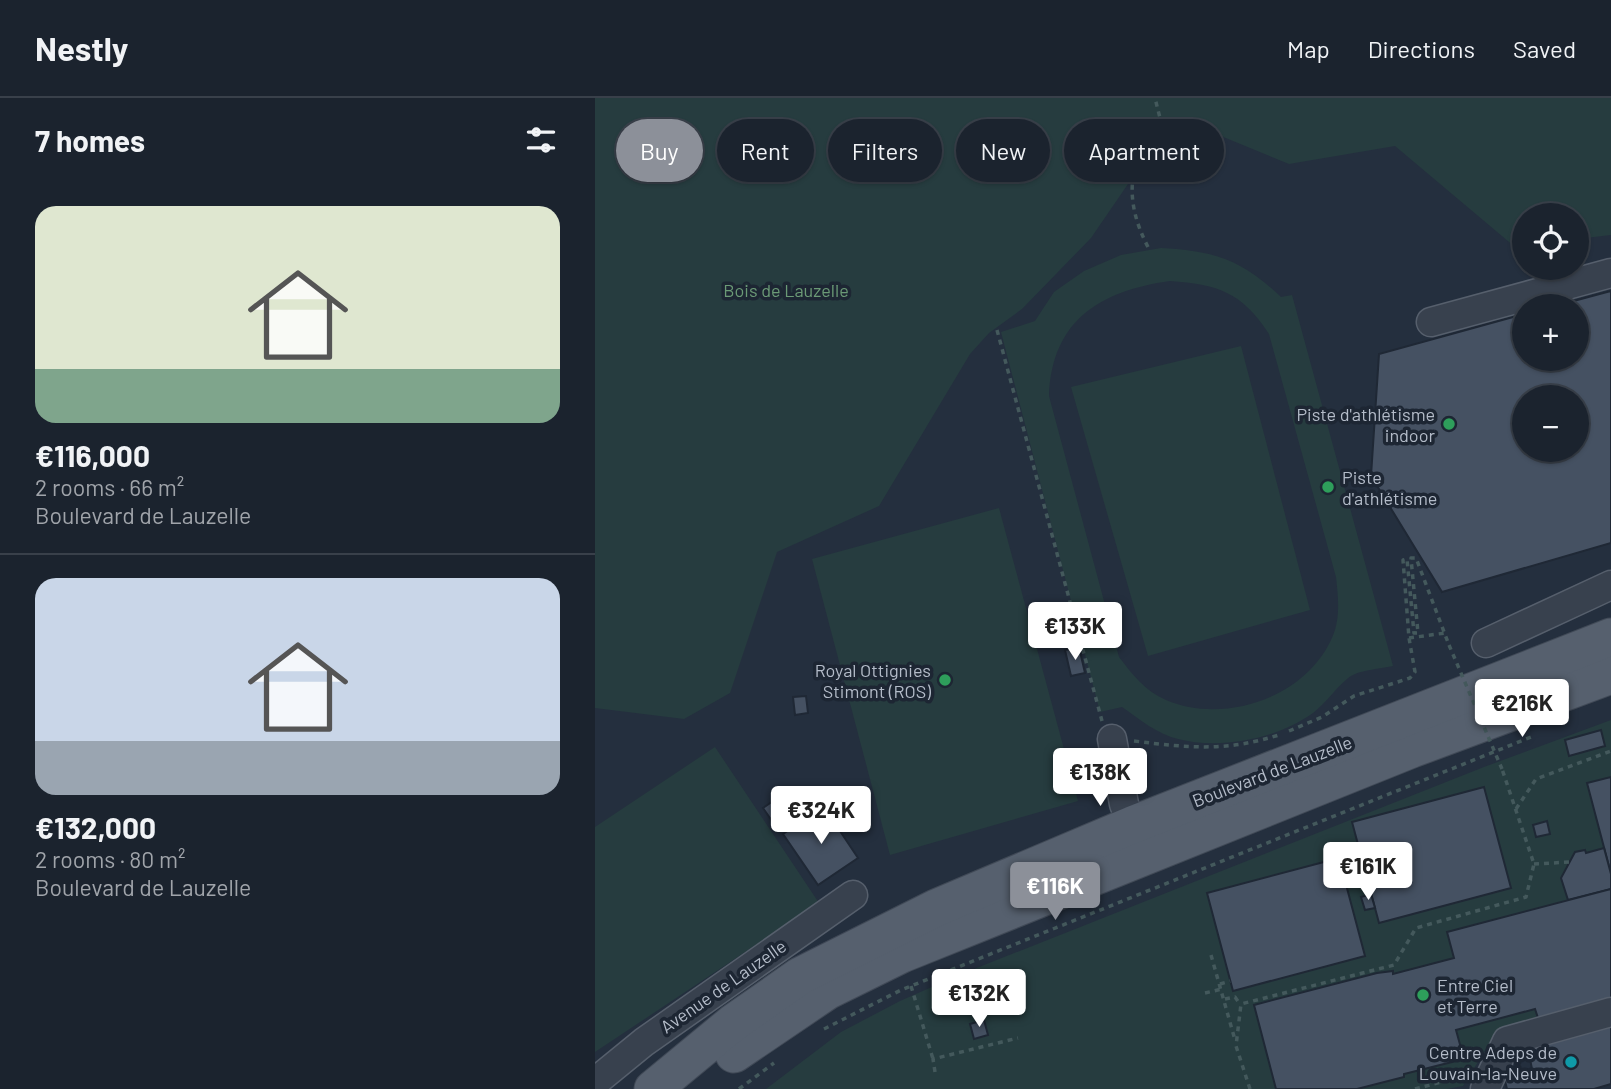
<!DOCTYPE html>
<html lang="en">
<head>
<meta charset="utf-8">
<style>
	body { margin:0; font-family:Barlow,sans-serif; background:#282f3a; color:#f1f3f6; height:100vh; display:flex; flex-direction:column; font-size:26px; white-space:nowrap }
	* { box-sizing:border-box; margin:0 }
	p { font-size:23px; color:#a0a4aa }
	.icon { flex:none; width:38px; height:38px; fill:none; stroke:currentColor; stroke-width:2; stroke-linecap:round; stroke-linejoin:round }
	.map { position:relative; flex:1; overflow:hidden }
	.side { display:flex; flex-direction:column; background:#1b232e; width:595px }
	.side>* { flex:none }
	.banner { position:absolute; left:21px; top:21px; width:665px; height:63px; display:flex; gap:14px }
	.tools { position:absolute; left:917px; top:105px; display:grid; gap:14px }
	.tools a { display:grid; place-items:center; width:77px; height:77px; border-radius:50%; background:#1b232e; box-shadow:0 2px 5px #0004,0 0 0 2px #39404a; font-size:35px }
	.price { position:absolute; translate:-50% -60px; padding:0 16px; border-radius:7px; background:#fff; color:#222; font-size:23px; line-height:46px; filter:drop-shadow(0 2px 4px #0008) }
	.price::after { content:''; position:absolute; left:50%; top:42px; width:21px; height:16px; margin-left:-10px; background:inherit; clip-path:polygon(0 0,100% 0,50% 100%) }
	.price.on { background:#8c9099; color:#fff }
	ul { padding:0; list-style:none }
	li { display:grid; align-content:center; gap:14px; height:371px; padding:0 35px }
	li+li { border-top:2px solid #39404a }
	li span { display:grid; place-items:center; height:217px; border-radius:21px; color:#555 }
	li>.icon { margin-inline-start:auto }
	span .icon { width:126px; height:126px; fill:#fffc; stroke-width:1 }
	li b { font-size:30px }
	h2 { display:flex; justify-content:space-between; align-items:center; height:84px; padding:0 35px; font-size:30px }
	.tag { padding:0 24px; border-radius:32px; background:#1b232e; box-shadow:0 2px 5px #0004,0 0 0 2px #39404a; font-size:24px; line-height:63px }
	.tag.on { background:#8c9099; color:#fff }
	header { display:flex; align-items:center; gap:42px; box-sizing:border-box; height:98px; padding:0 35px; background:#1b232e; border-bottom:2px solid #39404a }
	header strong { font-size:33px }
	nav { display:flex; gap:38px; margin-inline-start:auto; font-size:24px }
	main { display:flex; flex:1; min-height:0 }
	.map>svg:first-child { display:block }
	.green { fill:#263c3f; fill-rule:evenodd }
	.building { fill:#455162; stroke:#1f2835; stroke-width:2; fill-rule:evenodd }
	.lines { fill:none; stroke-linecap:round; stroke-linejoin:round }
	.minor-casing { stroke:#565f6c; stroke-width:31 }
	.major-casing { stroke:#414a57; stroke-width:39 }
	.path { stroke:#44595c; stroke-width:3.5; stroke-dasharray:5 5; stroke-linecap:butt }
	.minor { stroke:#38414e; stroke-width:28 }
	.major { stroke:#56606e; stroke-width:37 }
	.path-bridge { stroke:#44595c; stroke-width:3.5; stroke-dasharray:5 5; stroke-linecap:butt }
	.leisure-dot { fill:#2e9e5b; stroke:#1d2633; stroke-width:2.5 }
	.culture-dot { fill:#0f9aa8; stroke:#1d2633; stroke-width:2.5 }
	.labels { text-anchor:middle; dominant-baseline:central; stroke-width:7; stroke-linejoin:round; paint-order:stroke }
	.park-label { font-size:18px; fill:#6b9a76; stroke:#1d2633 }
	.poi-label { font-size:18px; fill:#b4bcc9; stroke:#1d2633; text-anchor:end }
	.street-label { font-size:18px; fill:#b4bcc9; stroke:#1d2633 }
</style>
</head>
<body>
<header>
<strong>Nestly</strong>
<nav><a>Map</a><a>Directions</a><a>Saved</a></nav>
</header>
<main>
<section class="side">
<h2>7 homes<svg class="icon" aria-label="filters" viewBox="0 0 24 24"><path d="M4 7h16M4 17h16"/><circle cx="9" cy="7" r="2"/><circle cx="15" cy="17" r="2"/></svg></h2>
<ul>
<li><span style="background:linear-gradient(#dfe7d0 75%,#7fa58c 0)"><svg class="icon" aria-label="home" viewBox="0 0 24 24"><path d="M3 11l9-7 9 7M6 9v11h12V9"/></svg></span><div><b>€116,000</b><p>2 rooms · 66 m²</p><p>Boulevard de Lauzelle</p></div></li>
<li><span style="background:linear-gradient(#c9d6e8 75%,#9aa5b1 0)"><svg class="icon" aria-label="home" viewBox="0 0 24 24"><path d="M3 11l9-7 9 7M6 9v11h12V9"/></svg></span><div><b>€132,000</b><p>2 rooms · 80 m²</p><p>Boulevard de Lauzelle</p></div></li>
</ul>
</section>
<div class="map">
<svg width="1016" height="991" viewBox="0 0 1016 991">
	<rect width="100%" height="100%" fill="#242f3e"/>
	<!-- green -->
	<g class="green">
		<path d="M0 0H1016V137L982 141V117H929V148L920 149 800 48 694 66 587 22 538 72 533 86 496 140 427 211 394 235 375 256 284 408 182 454 135 595 89 621 0 610Z"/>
		<path d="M566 150C619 153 646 161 686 199L697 197 798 568C785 571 761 572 752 581 739 592 731 605 718 615 682 641 625 652 583 641 562 636 544 621 527 609L505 614 406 234 440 223 459 194 489 173 526 157ZM575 183C622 186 647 194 674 236L741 479C743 497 745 515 740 532 718 597 632 628 571 602 550 593 537 576 524 559L454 298C457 222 505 193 575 183Z"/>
		<path d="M646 248 715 512 553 558 476 289Z"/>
		<path d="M404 410 483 703 295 757 217 461Z"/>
		<path d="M1016 622V902L896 943 868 988 852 991H171L246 934 305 903 364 877 889 669Z"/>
		<path d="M120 649 224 805 0 954V729Z"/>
	</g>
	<!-- building -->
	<g class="building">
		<path d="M1016 193V445L847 494 776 378 784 256 929 216V261H982V208H960ZM929 299H982V352H929Z"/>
		<path d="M484 549 490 575 476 578 470 552Z"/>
		<path d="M211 598 213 615 200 617 198 599Z"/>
		<path d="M1006 632 1010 648 974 658 970 642Z"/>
		<path d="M1016 679V776L992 685Z"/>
		<path d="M889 689 916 790 784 825 757 724Z"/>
		<path d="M181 701 191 714 177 723 168 710Z"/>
		<path d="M229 709 263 760 223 787 188 736Z"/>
		<path d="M952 723 955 736 941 739 938 727Z"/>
		<path d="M1009 750 1016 776V791L973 802 966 780 980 754 990 752 991 755Z"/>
		<path d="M744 760 770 858 638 893 612 795Z"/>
		<path d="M1016 791V901L943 920 940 911 861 932 869 961 809 976V979L762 991H681L659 907 782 875 798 873V876L859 860 852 834Z"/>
		<path d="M776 796 780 810 770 812 766 799Z"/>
		<path d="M389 922 393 937 379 941 375 926Z"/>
		<path d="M1016 926V986L999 991H912L909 979 937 971 934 956 941 955 939 948Z"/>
	</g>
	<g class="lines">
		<defs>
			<g id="minor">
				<path d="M836 224 1016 175"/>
				<path d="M891 545 1016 487"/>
				<path d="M517 641 529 706 537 727"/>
				<path d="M0 984 49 944 258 797"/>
				<path d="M890 991 912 943 1016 914"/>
			</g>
			<g id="major">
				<path d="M139 956 232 893 307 856 817 651 1016 577"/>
				<path d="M58 991 138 925 205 878 341 810 537 727 1016 539"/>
			</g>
		</defs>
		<!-- minor casing -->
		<use href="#minor" class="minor-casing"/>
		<!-- major casing -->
		<use href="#major" class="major-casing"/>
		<!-- path -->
		<g class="path">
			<path d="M553 149C528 101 533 63 565 20L560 0"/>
			<path d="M402 232 507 623"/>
			<path d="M814 540 850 535"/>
			<path d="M694 633 727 619 759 598 815 580 820 574 814 540 808 462 812 461 819 535H823L816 460H821L854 547"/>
			<path d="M539 643C595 650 632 654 687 636"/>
			<path d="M921 711 941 681 1016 653"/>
			<path d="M939 766 975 764"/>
			<path d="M616 857 640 942"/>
			<path d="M625 886 635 883"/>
			<path d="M316 888 338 961"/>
			<path d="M610 895 627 891"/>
			<path d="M630 901 640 899 645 906"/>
			<path d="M229 931 306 892 936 639"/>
			<path d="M340 974 338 961 423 940"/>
			<path d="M144 991 179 965"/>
			<path d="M655 991 641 948 646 906 799 867 821 830 931 799 939 766 907 671"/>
			<path d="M820 991 869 978 872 980"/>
		</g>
		<!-- minor -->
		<use href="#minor" class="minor"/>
		<!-- major -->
		<use href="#major" class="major"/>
		<!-- path-bridge -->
		<path class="path-bridge" d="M854 547 907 671"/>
	</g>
	<!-- markers -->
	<g class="leisure-dot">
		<circle cx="854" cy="326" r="7"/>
		<circle cx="733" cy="389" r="7"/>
		<circle cx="350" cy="582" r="7"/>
		<circle cx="828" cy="897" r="7"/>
	</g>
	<circle class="culture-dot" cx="976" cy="964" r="7"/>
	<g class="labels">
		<!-- park labels -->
		<g class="park-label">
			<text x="191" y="192">Bois de Lauzelle</text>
		</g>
		<!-- poi labels -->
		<g class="poi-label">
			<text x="840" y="316">Piste d'athlétisme<tspan x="840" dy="21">indoor</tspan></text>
			<text x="747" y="379" text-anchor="start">Piste<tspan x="747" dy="21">d'athlétisme</tspan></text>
			<text x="336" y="572">Royal Ottignies<tspan x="336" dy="21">Stimont (ROS)</tspan></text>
			<text x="842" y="887" text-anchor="start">Entre Ciel<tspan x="842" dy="21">et Terre</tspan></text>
			<text x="962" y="954">Centre Adeps de<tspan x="962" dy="21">Louvain-la-Neuve</tspan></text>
		</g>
		<!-- street labels -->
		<g class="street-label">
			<text transform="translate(677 673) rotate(-21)">Boulevard de Lauzelle</text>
			<text transform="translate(128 888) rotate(-35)">Avenue de Lauzelle</text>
		</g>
	</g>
</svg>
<div class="tools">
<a><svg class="icon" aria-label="locate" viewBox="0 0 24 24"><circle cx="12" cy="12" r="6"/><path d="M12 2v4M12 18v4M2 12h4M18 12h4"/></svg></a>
<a>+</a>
<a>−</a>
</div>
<b class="price" style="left:480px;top:564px">€133K</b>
<b class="price" style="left:927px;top:641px">€216K</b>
<b class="price" style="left:505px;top:710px">€138K</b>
<b class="price" style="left:226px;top:748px">€324K</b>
<b class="price" style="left:773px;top:804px">€161K</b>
<b class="price on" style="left:460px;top:824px">€116K</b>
<b class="price" style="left:384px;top:931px">€132K</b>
<div class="banner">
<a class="tag on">Buy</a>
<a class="tag">Rent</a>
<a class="tag">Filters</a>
<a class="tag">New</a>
<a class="tag">Apartment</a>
</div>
</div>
</main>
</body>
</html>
